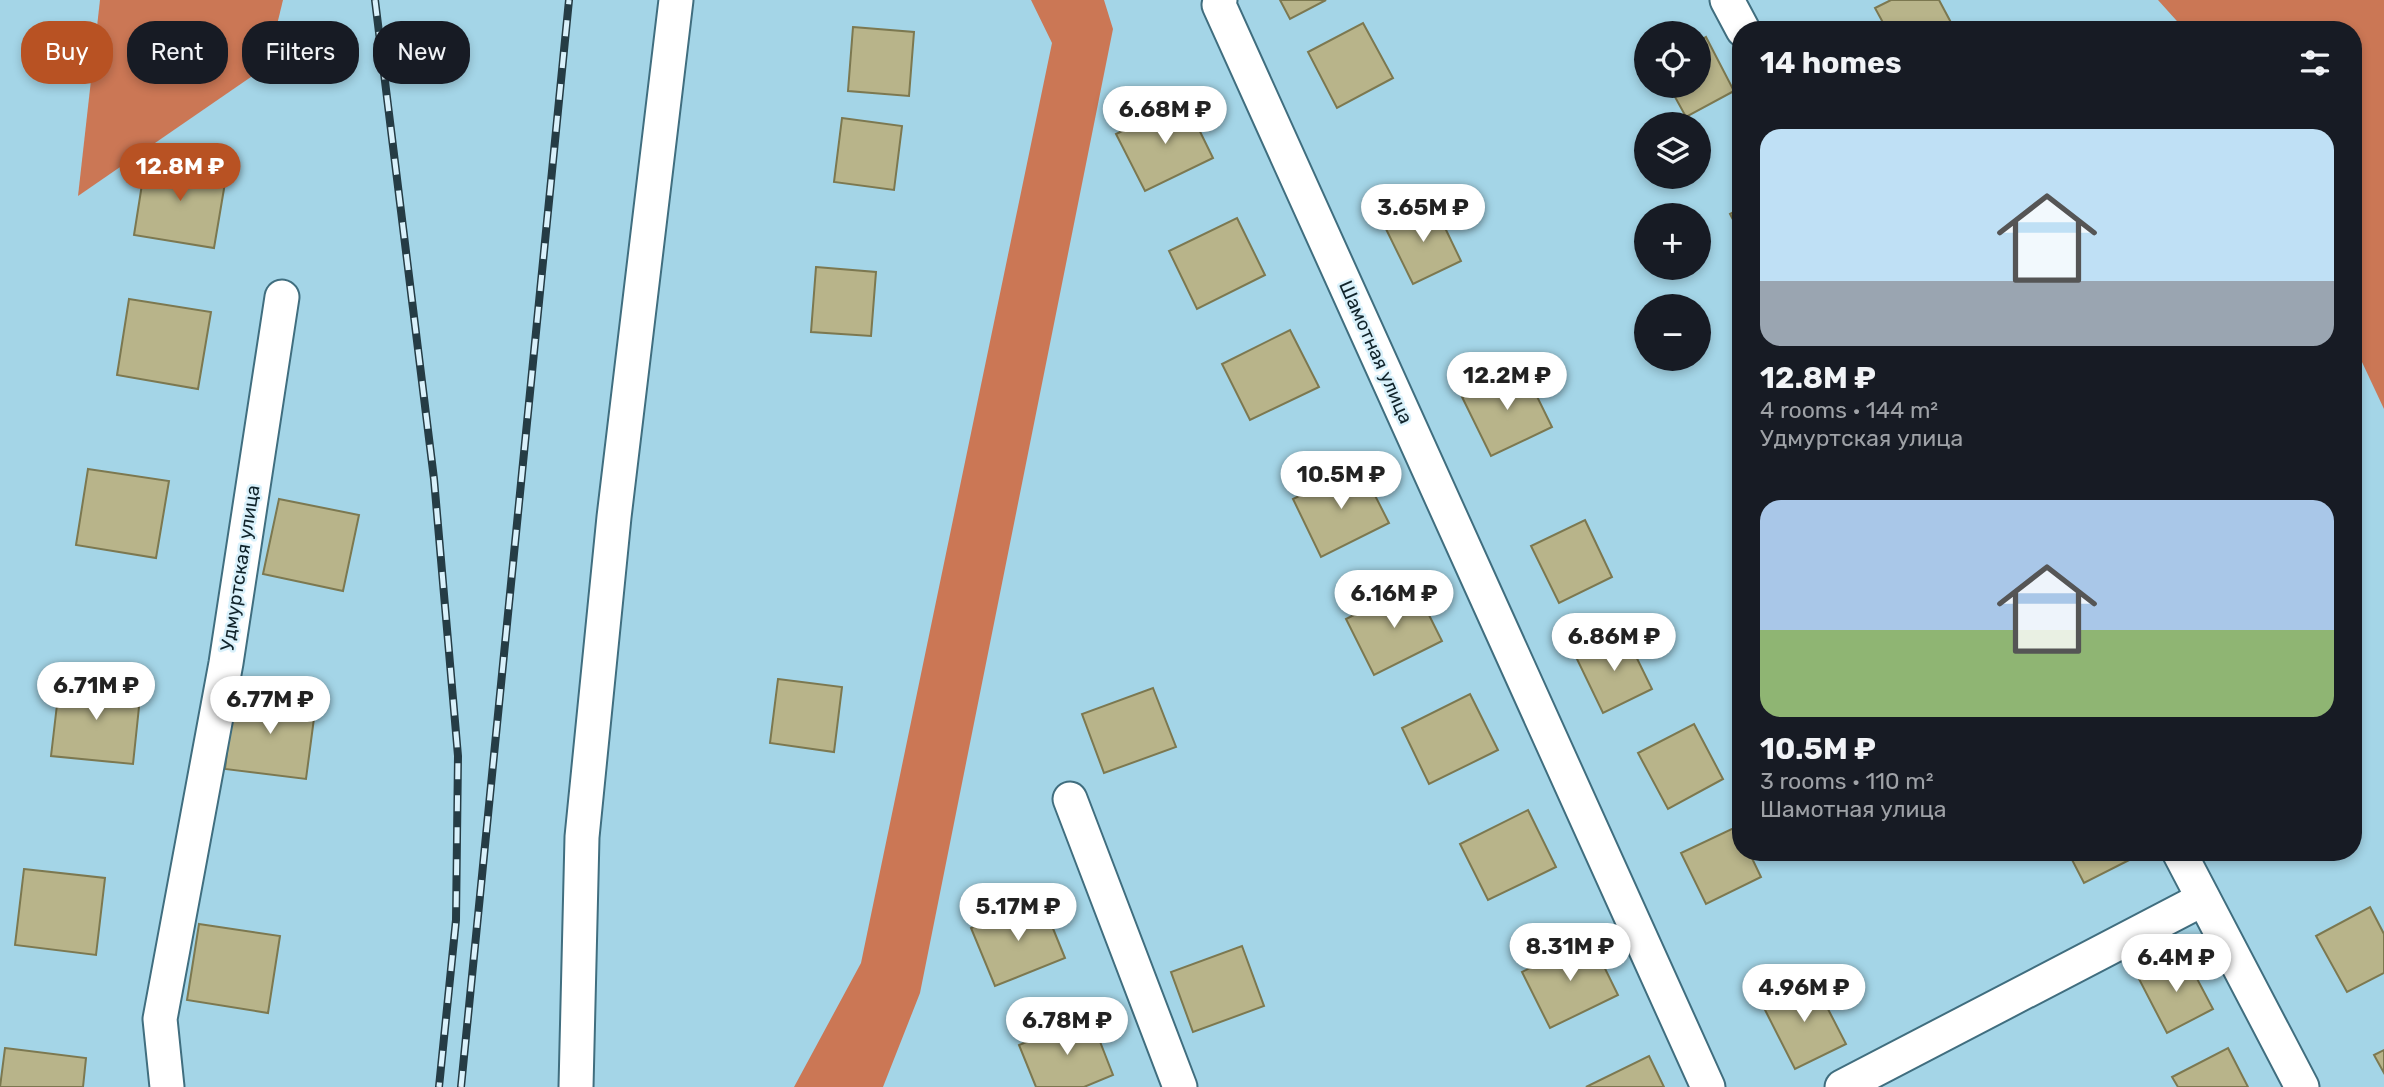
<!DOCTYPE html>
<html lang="en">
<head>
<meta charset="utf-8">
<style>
	body { margin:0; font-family:Rubik,sans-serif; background:#20242c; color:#f1f3f6; height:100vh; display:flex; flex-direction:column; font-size:26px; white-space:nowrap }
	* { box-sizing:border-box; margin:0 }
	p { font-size:23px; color:#9ea1a6 }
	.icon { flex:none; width:38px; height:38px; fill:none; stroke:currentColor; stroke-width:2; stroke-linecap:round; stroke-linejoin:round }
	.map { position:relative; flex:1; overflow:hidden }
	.details { position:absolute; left:1732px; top:21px; width:630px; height:840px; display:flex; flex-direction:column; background:#171b24; border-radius:28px; box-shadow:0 4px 10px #0003 }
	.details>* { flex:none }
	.hud { position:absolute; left:21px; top:21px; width:665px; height:63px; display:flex; gap:14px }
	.buttons { position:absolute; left:1634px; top:21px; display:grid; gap:14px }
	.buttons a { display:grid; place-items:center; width:77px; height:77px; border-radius:50%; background:#171b24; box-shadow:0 4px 10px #0003; font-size:35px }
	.price { position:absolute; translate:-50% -60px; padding:0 16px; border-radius:24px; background:#fff; color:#222; font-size:23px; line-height:46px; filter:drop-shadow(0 2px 4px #0008) }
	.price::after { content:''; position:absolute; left:50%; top:42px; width:21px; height:16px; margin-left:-10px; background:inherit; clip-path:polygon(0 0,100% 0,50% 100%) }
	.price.current { background:#b85223; color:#fff }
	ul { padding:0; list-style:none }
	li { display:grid; align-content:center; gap:14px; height:371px; padding:0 28px }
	li span { display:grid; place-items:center; height:217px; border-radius:21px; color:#555 }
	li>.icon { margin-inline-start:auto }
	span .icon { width:126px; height:126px; fill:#fffc; stroke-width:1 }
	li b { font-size:30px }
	h2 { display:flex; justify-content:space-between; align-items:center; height:84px; padding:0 28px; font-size:30px }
	.pill { padding:0 24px; border-radius:28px; background:#171b24; box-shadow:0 4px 10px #0003; font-size:24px; line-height:63px }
	.pill.current { background:#b85223; color:#fff }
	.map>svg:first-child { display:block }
	.forest { fill:#cb7755 }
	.building { fill:#b8b48a; stroke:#7c7850; stroke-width:2 }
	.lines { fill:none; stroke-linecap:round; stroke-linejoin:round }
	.minor-casing { stroke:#406e7f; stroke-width:37 }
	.minor { stroke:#fff; stroke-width:33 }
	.rail-casing { stroke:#253c45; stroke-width:8 }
	.rail { stroke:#d9f1fb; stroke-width:5; stroke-dasharray:16; stroke-linecap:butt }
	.labels { text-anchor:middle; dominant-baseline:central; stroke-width:5; stroke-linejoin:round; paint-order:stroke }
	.street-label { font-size:19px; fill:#10232a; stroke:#d9f1fb }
</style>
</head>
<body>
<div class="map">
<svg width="2384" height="1087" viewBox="0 0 2384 1087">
	<rect width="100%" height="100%" fill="#a4d5e7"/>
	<!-- forest -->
	<g class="forest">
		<path d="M100 0H283L267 66 78 196Z"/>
		<path d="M1031 0H1104L1113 29 920 993 883 1087H794L861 963 1052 43Z"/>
		<path d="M2158 0H2384V409L2354 345V30H2185Z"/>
	</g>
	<!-- building -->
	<g class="building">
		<path d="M1280 0H1326L1290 19Z"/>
		<path d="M1891 0H1939L1955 30H1887L1875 8Z"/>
		<path d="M1363 23 1393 78 1337 108 1308 52Z"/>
		<path d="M853 27 914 32 909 96 848 91Z"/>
		<path d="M1706 37 1734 91 1686 117 1669 86H1699V41Z"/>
		<path d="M1185 101 1213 158 1145 191 1116 134Z"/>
		<path d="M842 118 902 126 894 190 834 182Z"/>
		<path d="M146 159 227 171 214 248 134 235Z"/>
		<path d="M1433 203 1461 261 1413 284 1385 227Z"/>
		<path d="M1741 208V235L1730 214Z"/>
		<path d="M1237 218 1265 275 1197 309 1169 251Z"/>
		<path d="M816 267 876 272 871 336 811 332Z"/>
		<path d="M129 299 211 312 198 389 117 375Z"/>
		<path d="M1290 330 1319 387 1250 420 1222 364Z"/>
		<path d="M1523 368 1552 427 1491 456 1462 397Z"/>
		<path d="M1360 466 1389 523 1321 557 1293 499Z"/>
		<path d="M88 469 169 481 156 558 76 545Z"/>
		<path d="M279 499 359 515 343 591 263 574Z"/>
		<path d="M1585 520 1612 577 1559 603 1531 546Z"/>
		<path d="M1414 585 1442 641 1374 675 1346 619Z"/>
		<path d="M1625 634 1652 689 1603 713 1576 657Z"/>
		<path d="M60 679 141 688 133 764 51 756Z"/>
		<path d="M778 679 842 687 834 752 770 743Z"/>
		<path d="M1153 688 1176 747 1104 773 1082 714Z"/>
		<path d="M234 692 316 703 306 779 225 769Z"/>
		<path d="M1470 694 1498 750 1429 784 1402 728Z"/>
		<path d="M1694 724 1723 779 1668 809 1638 753Z"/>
		<path d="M1528 810 1556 867 1488 900 1460 844Z"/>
		<path d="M1736 827 1741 837V852H1749L1761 877 1706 904 1681 853Z"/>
		<path d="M2068 852H2145L2084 883Z"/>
		<path d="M24 869 105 878 96 955 15 945Z"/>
		<path d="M1041 899 1065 958 995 986 971 928Z"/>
		<path d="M2370 907 2384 934V973L2347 992 2316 936Z"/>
		<path d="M199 924 280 936 268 1013 187 1000Z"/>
		<path d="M1590 938 1618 995 1550 1028 1522 972Z"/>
		<path d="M1242 946 1264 1006 1193 1032 1171 972Z"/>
		<path d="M2184 954 2213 1009 2167 1033 2139 979Z"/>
		<path d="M1812 978 1846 1044 1795 1069 1762 1004Z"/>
		<path d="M1090 1016 1113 1075 1084 1087H1036L1019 1045Z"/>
		<path d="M5 1048 86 1058 83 1087H0Z"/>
		<path d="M2228 1048 2248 1087H2178L2172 1077Z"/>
		<path d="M2384 1050V1073L2374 1055Z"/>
		<path d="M1649 1056 1664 1087H1586Z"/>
	</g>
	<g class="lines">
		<defs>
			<g id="minor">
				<path d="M1220 0 1219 5 1708 1087"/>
				<path d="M1727 0 1743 30"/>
				<path d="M1070 799 1180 1087"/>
				<path d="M2179 852 2302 1087"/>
				<path d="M167 1087 160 1019 226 663 282 297"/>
				<path d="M576 1087 582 837 614 517 676 0"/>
				<path d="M1842 1087 2203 899"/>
			</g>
		</defs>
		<!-- minor casing -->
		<use href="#minor" class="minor-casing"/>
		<!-- minor -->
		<use href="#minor" class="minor"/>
		<defs>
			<g id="rail">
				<path d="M375 0 434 479 458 756 456 920 439 1087"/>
				<path d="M461 1087 569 0"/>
			</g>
		</defs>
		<!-- rail casing -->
		<use href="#rail" class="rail-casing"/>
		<!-- rail -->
		<use href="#rail" class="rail"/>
	</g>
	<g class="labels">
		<!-- street labels -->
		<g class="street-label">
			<text transform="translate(1376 352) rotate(66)">Шамотная улица</text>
			<text transform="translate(240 568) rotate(-81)">Удмуртская улица</text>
		</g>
	</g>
</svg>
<div class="buttons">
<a><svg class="icon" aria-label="locate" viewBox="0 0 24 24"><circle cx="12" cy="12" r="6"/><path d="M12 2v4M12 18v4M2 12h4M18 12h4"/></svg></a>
<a><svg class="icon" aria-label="layers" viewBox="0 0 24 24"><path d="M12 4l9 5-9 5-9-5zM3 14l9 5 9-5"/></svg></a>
<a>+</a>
<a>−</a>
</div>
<b class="price" style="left:1165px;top:146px">6.68M ₽</b>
<b class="price current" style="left:180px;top:203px">12.8M ₽</b>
<b class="price" style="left:1423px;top:244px">3.65M ₽</b>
<b class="price" style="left:1507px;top:412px">12.2M ₽</b>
<b class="price" style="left:1341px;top:511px">10.5M ₽</b>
<b class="price" style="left:1394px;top:630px">6.16M ₽</b>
<b class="price" style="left:1614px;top:673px">6.86M ₽</b>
<b class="price" style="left:96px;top:722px">6.71M ₽</b>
<b class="price" style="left:270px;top:736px">6.77M ₽</b>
<b class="price" style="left:1018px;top:943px">5.17M ₽</b>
<b class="price" style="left:1570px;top:983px">8.31M ₽</b>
<b class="price" style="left:2176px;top:994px">6.4M ₽</b>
<b class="price" style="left:1804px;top:1024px">4.96M ₽</b>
<b class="price" style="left:1067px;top:1057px">6.78M ₽</b>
<div class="hud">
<a class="pill current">Buy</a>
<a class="pill">Rent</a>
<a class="pill">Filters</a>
<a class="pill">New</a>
</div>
<section class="details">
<h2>14 homes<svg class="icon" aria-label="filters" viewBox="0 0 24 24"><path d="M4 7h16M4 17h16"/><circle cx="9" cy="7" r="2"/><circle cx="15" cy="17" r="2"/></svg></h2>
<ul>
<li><span style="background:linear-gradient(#bfe0f5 70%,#9aa5b1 0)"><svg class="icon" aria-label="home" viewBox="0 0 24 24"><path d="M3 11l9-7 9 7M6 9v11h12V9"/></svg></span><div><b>12.8M ₽</b><p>4 rooms · 144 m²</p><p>Удмуртская улица</p></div></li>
<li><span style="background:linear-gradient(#a9c7e8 60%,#8fb573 0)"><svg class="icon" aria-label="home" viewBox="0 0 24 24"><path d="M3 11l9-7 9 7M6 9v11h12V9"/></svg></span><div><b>10.5M ₽</b><p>3 rooms · 110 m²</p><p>Шамотная улица</p></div></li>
</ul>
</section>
</div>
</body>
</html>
